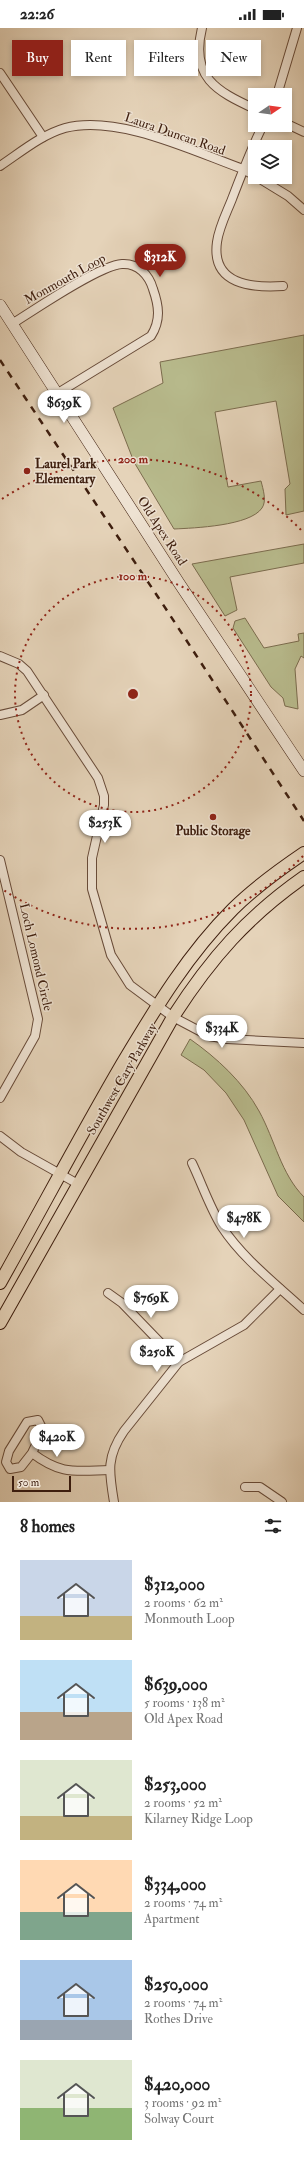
<!DOCTYPE html>
<html lang="en">
<head>
<meta charset="utf-8">
<style>
	body { margin:0; font-family:"IM FELL Double Pica",serif; background:#f6f6f6; color:#222; height:100vh; display:flex; flex-direction:column; font-size:15px; white-space:nowrap }
	* { box-sizing:border-box; margin:0 }
	p { font-size:13px; color:#767676 }
	.icon { flex:none; width:22px; height:22px; fill:none; stroke:currentColor; stroke-width:2; stroke-linecap:round; stroke-linejoin:round }
	.map { position:relative; height:1474px; overflow:hidden }
	.drawer { display:flex; flex-direction:column; background:#fff; flex:1 }
	.drawer>* { flex:none }
	.banner { position:absolute; left:12px; top:12px; width:280px; height:36px; display:flex; gap:8px }
	.needle { width:26px; rotate:77deg }
	.fabs { position:absolute; left:248px; top:60px; display:grid; gap:8px }
	.fabs a { display:grid; place-items:center; width:44px; height:44px; border-radius:0px; background:#fff; box-shadow:0 2px 6px #0003; font-size:20px }
	.scale { position:absolute; left:12px; bottom:10px; width:59px; box-sizing:border-box; padding-left:4px; border:2px solid #3e1e0e; border-top:0; font-size:11px; line-height:14px; white-space:nowrap; color:#3e1e0e; -webkit-text-stroke:3px #eee2d2; paint-order:stroke }
	.price { position:absolute; translate:-50% -34px; padding:0 9px; border-radius:14px; background:#fff; color:#222; font-size:13px; line-height:26px; filter:drop-shadow(0 1px 2px #0008) }
	.price::after { content:''; position:absolute; left:50%; top:24px; width:12px; height:9px; margin-left:-6px; background:inherit; clip-path:polygon(0 0,100% 0,50% 100%) }
	.price.active { background:#8f2418; color:#fff }
	ul { padding:0; list-style:none }
	li { display:flex; align-items:center; gap:12px; height:100px; padding:0 20px }
	li span { display:grid; place-items:center; flex:none; width:112px; height:80px; border-radius:0px; color:#555 }
	li>.icon { margin-inline-start:auto }
	span .icon { width:48px; height:48px; fill:#fffc; stroke-width:1 }
	li b { font-size:17px }
	h2 { display:flex; justify-content:space-between; align-items:center; height:48px; padding:0 20px; font-size:17px }
	.chip { padding:0 14px; border-radius:0px; background:#fff; box-shadow:0 2px 6px #0003; font-size:14px; line-height:36px }
	.chip.active { background:#8f2418; color:#fff }
	.status { display:flex; justify-content:space-between; align-items:center; height:28px; padding:0 20px; background:#fff; direction:ltr }
	.status svg { height:11px; fill:currentColor }
	.map>svg:first-child { display:block }
	.green { fill:#b8bb8d; stroke:#7b6c4e }
	.lines { fill:none; stroke-linecap:round; stroke-linejoin:round }
	.minor-casing { stroke:#684b39; stroke-width:10 }
	.secondary-casing { stroke:#3e1e0e; stroke-width:12 }
	.primary-casing { stroke:#3e1e0e; stroke-width:14 }
	.minor { stroke:#eee2d2; stroke-width:8 }
	.secondary { stroke:#eee2d2; stroke-width:11 }
	.primary { stroke:#e5d3b9; stroke-width:12 }
	.rail { stroke:#3e1e0e; stroke-width:2.5; stroke-dasharray:7 7; stroke-linecap:butt }
	.ring { fill:none; stroke:#8f2418; stroke-width:2; stroke-dasharray:2 4 }
	.poi-dot { fill:#8f2418; stroke:#eee2d2; stroke-width:1.5 }
	.labels { text-anchor:middle; dominant-baseline:central; stroke-width:3; stroke-linejoin:round; paint-order:stroke }
	.street-label { font-size:13px; fill:#3e1e0e; stroke:#eee2d2 }
	.poi-label { font-size:13px; font-weight:bold; fill:#3e1e0e; stroke:#eee2d2; text-anchor:start }
	.centre { fill:#8f2418; stroke:#eee2d2; stroke-width:2 }
	.ring-label { font-size:12px; text-anchor:middle; font-weight:bold; fill:#8f2418; stroke:#eee2d2; stroke-width:3; stroke-linejoin:round; paint-order:stroke }
</style>
</head>
<body>
<div class="status"><b>22:26</b><svg viewBox="0 0 49 12"><path d="M0 12V9h3v3zM5 12V6h3v6zM10 12V3h3v9zM15 12V0h3v12zM26 1h20v11H26zM47 4h2v5h-2z"/></svg></div>
<div class="map">
<svg width="304" height="1474" viewBox="0 0 304 1474">
	<rect width="100%" height="100%" fill="#e5d3b9"/>
	<filter id="stains"><feTurbulence type="fractalNoise" baseFrequency=".005" numOctaves="4"/><feColorMatrix values="0 0 0 0 .2 0 0 0 0 .09 0 0 0 0 .02 0 0 0 .5 -.17"/></filter>
	<radialGradient id="worn" r=".72"><stop offset=".6" stop-color="#630" stop-opacity="0"/><stop offset="1" stop-color="#630" stop-opacity=".3"/></radialGradient>
	<!-- green -->
	<g class="green">
		<path d="M304 307V483L286 487 285 461 290 456 276 373 215 384 228 459 261 453C263 461 267 473 262 480 250 498 194 500 174 501L134 434 113 380 163 355 160 334Z"/>
		<path d="M304 516V535L230 549 237 582 225 588 192 536Z"/>
		<path d="M245 590 264 620 299 613 298 606 304 605V630L301 628 295 641 298 681 285 678 283 670 271 659 233 600 235 593Z"/>
		<path d="M190 1011C217 1030 243 1054 259 1083 275 1112 281 1146 304 1169V1194L278 1168 244 1092 226 1065 204 1042 181 1027Z"/>
	</g>
	<g class="lines">
		<defs>
			<g id="minor">
				<path d="M202 0C190 49 216 63 255 81"/>
				<path d="M0 45 43 109"/>
				<path d="M277 67 297 0"/>
				<path d="M285 95 304 104"/>
				<path d="M263 97C251 121 242 145 232 171 227 184 219 199 217 214 211 257 252 260 283 258"/>
				<path d="M0 138C21 124 41 107 65 100 117 86 193 123 243 141L255 148"/>
				<path d="M257 149 288 168 304 182"/>
				<path d="M12 296C34 282 100 237 122 236 138 235 149 247 153 261 159 278 161 292 151 308L58 365"/>
				<path d="M0 628 19 636 27 643 98 750 104 768V777L92 830V861L111 927 130 957 173 989 209 1008 227 1011 304 1015"/>
				<path d="M0 687 22 682 44 667"/>
				<path d="M0 832 38 991 35 1008 0 1070"/>
				<path d="M0 1108 21 1124 78 1156"/>
				<path d="M192 1135C202 1156 210 1180 222 1199 243 1231 276 1256 304 1282"/>
				<path d="M108 1265 122 1275 179 1334"/>
				<path d="M32 1425 43 1402 38 1392 27 1394 9 1423 6 1434 10 1441 21 1439 32 1425C61 1447 74 1443 109 1442"/>
				<path d="M245 1459H260L282 1474"/>
				<path d="M114 1474C109 1444 106 1429 124 1403L179 1334 244 1297 280 1261"/>
			</g>
			<path id="secondary" d="M0 277 179 555 304 743"/>
			<g id="primary">
				<path d="M0 1255C41 1182 80 1108 122 1036 155 981 187 927 233 881 254 860 279 842 304 825"/>
				<path d="M0 1295 173 989C211 930 247 889 304 849"/>
			</g>
		</defs>
		<!-- minor casing -->
		<use href="#minor" class="minor-casing"/>
		<!-- secondary casing -->
		<use href="#secondary" class="secondary-casing"/>
		<!-- primary casing -->
		<use href="#primary" class="primary-casing"/>
		<!-- minor -->
		<use href="#minor" class="minor"/>
		<!-- secondary -->
		<use href="#secondary" class="secondary"/>
		<!-- primary -->
		<use href="#primary" class="primary"/>
		<!-- rail -->
		<path class="rail" d="M0 332 166 581 304 793"/>
	</g>
	<!-- distance rings -->
	<g class="ring">
		<circle cx="133" cy="666" r="118"/>
		<path d="M303 828A235 235 0 0 1 2 861M2 471A235 235 0 0 1 303 504"/>
	</g>
	<!-- markers -->
	<g class="poi-dot">
		<circle cx="27" cy="443" r="4"/>
		<circle cx="213" cy="789" r="4"/>
	</g>
	<g class="labels">
		<!-- street labels -->
		<g class="street-label">
			<text transform="translate(175 106) rotate(19)">Laura Duncan Road</text>
			<text transform="translate(65 251) rotate(-29)">Monmouth Loop</text>
			<text transform="translate(162 503) rotate(57)">Old Apex Road</text>
			<text transform="translate(36 929) rotate(77)">Loch Lomond Circle</text>
			<text transform="translate(122 1051) rotate(-60)">Southwest Cary Parkway</text>
		</g>
		<!-- poi labels -->
		<g class="poi-label">
			<text x="35" y="436">Laurel Park<tspan x="35" dy="15">Elementary</tspan></text>
			<text x="213" y="803" text-anchor="middle">Public Storage</text>
		</g>
	</g>
	<circle cx="133" cy="666" r="6" class="centre"/>
	<g class="ring-label">
		<text x="133" y="435">200 m</text>
		<text x="133" y="552">100 m</text>
	</g>
	<rect width="100%" height="100%" filter="url(#stains)"/>
	<rect width="100%" height="100%" fill="url(#worn)"/>
</svg>
<div class="fabs">
<a><svg class="needle" viewBox="-14 -14 28 28"><path d="M0-13l5 13h-10z" fill="#e53935"/><path d="M0 13l5-13h-10z" fill="#767676"/></svg></a>
<a><svg class="icon" aria-label="layers" viewBox="0 0 24 24"><path d="M12 4l9 5-9 5-9-5zM3 14l9 5 9-5"/></svg></a>
</div>
<div class="scale">50 m</div>
<b class="price active" style="left:160px;top:250px">$312K</b>
<b class="price" style="left:64px;top:396px">$639K</b>
<b class="price" style="left:105px;top:816px">$253K</b>
<b class="price" style="left:222px;top:1021px">$334K</b>
<b class="price" style="left:244px;top:1211px">$478K</b>
<b class="price" style="left:151px;top:1291px">$769K</b>
<b class="price" style="left:157px;top:1345px">$250K</b>
<b class="price" style="left:57px;top:1430px">$420K</b>
<div class="banner">
<a class="chip active">Buy</a>
<a class="chip">Rent</a>
<a class="chip">Filters</a>
<a class="chip">New</a>
</div>
</div>
<section class="drawer">
<h2>8 homes<svg class="icon" aria-label="filters" viewBox="0 0 24 24"><path d="M4 7h16M4 17h16"/><circle cx="9" cy="7" r="2"/><circle cx="15" cy="17" r="2"/></svg></h2>
<ul>
<li><span style="background:linear-gradient(#c9d6e8 70%,#c2b280 0)"><svg class="icon" aria-label="home" viewBox="0 0 24 24"><path d="M3 11l9-7 9 7M6 9v11h12V9"/></svg></span><div><b>$312,000</b><p>2 rooms · 62 m²</p><p>Monmouth Loop</p></div></li>
<li><span style="background:linear-gradient(#bfe0f5 65%,#b9a48a 0)"><svg class="icon" aria-label="home" viewBox="0 0 24 24"><path d="M3 11l9-7 9 7M6 9v11h12V9"/></svg></span><div><b>$639,000</b><p>5 rooms · 138 m²</p><p>Old Apex Road</p></div></li>
<li><span style="background:linear-gradient(#dfe7d0 70%,#c2b280 0)"><svg class="icon" aria-label="home" viewBox="0 0 24 24"><path d="M3 11l9-7 9 7M6 9v11h12V9"/></svg></span><div><b>$253,000</b><p>2 rooms · 52 m²</p><p>Kilarney Ridge Loop</p></div></li>
<li><span style="background:linear-gradient(#ffd9b3 65%,#7fa58c 0)"><svg class="icon" aria-label="home" viewBox="0 0 24 24"><path d="M3 11l9-7 9 7M6 9v11h12V9"/></svg></span><div><b>$334,000</b><p>2 rooms · 74 m²</p><p>Apartment</p></div></li>
<li><span style="background:linear-gradient(#a9c7e8 75%,#9aa5b1 0)"><svg class="icon" aria-label="home" viewBox="0 0 24 24"><path d="M3 11l9-7 9 7M6 9v11h12V9"/></svg></span><div><b>$250,000</b><p>2 rooms · 74 m²</p><p>Rothes Drive</p></div></li>
<li><span style="background:linear-gradient(#dfe7d0 60%,#8fb573 0)"><svg class="icon" aria-label="home" viewBox="0 0 24 24"><path d="M3 11l9-7 9 7M6 9v11h12V9"/></svg></span><div><b>$420,000</b><p>3 rooms · 92 m²</p><p>Solway Court</p></div></li>
</ul>
</section>
</body>
</html>
